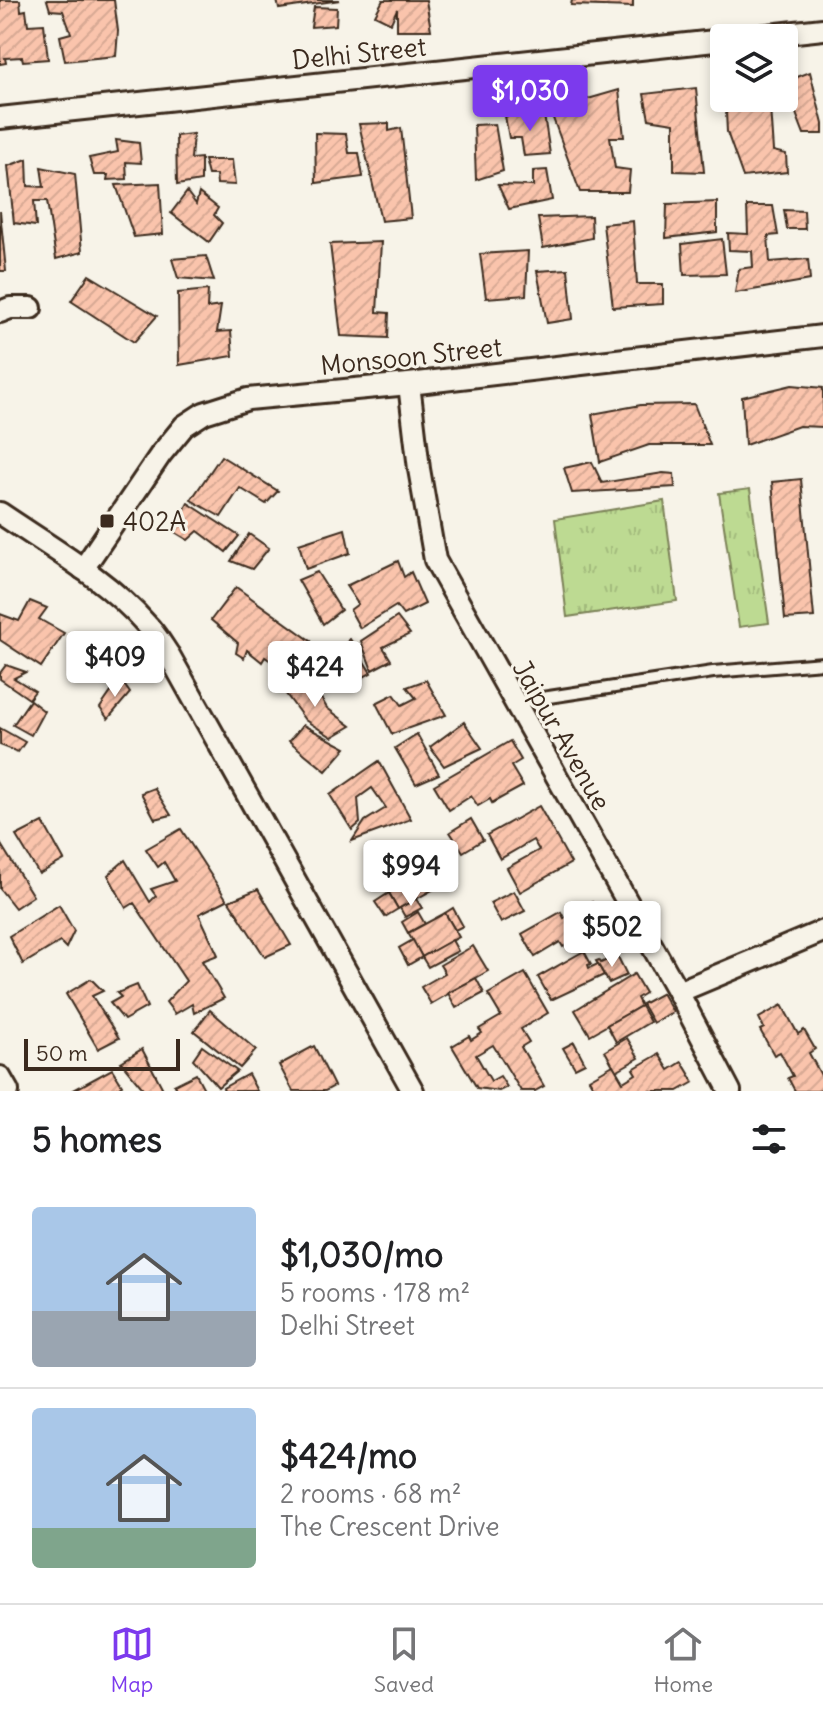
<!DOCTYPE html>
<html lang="en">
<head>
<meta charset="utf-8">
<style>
	body { margin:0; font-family:Delius,sans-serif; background:#f6f6f6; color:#202124; height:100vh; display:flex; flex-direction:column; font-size:30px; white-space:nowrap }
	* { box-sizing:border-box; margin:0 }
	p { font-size:26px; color:#757577 }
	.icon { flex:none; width:44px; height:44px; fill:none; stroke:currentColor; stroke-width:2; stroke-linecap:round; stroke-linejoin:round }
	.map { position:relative; height:1091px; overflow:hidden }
	.drawer { display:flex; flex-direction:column; background:#fff; flex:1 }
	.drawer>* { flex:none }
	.buttons { position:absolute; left:710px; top:24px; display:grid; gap:16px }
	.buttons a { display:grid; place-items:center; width:88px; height:88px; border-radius:8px; background:#fff; box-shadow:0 4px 12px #0003; font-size:40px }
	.scale { position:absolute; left:24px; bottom:20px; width:156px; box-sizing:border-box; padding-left:8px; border:4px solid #3b2a1e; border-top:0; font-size:22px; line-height:28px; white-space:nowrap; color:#3b2a1e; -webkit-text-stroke:6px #f7f3e8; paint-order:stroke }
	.price { position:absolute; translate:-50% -68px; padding:0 18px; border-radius:8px; background:#fff; color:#222; font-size:26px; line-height:52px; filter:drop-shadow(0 2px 4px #0008) }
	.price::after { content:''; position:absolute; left:50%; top:48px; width:24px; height:18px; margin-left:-12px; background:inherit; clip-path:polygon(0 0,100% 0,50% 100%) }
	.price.selected { background:#7c3aed; color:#fff }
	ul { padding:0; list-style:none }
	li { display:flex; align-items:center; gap:24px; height:200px; padding:0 32px }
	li+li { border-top:2px solid #e0e0e0 }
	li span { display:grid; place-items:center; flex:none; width:224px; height:160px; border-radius:8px; color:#555 }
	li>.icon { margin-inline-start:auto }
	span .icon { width:96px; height:96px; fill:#fffc; stroke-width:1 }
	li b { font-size:34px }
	h2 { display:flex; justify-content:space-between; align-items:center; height:96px; padding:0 32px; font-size:34px }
	.dock { display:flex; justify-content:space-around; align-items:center; height:112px; border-top:2px solid #e0e0e0; background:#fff; font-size:22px; color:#757577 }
	.dock a { display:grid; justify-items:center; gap:4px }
	.dock .selected { color:#7c3aed }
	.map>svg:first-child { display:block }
	.grass { fill:url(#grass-tufts); stroke:#7c8258; stroke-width:2 }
	.building { fill:url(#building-hatch); stroke:#3b2a1e; stroke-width:2 }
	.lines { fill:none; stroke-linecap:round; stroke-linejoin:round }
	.lane-casing { stroke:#3b2a1e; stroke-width:16 }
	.street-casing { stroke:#3b2a1e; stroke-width:26 }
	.lane { stroke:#f7f3e8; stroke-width:10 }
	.street { stroke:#f7f3e8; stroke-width:20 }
	.poi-dot { fill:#3b2a1e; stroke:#f7f3e8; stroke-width:3 }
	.labels { text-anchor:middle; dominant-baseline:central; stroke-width:6; stroke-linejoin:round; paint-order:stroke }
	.street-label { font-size:26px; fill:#3b2a1e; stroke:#f7f3e8 }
	.poi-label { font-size:26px; fill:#3b2a1e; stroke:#f7f3e8; text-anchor:start }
</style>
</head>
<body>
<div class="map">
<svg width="823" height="1091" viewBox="0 0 823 1091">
	<defs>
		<pattern id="grass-tufts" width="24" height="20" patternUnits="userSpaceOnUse" patternTransform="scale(2)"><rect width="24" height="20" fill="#bdda92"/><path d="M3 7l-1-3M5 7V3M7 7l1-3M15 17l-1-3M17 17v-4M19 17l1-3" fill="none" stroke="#a3bb7d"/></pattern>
		<pattern id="building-hatch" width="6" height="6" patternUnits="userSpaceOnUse" patternTransform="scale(2)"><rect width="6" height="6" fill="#fac4ac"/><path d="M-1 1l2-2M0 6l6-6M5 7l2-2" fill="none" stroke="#d7a994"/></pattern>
	</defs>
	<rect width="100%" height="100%" fill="#f7f3e8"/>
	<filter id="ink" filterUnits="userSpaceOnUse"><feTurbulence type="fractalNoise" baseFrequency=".0125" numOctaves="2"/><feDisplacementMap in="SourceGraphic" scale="16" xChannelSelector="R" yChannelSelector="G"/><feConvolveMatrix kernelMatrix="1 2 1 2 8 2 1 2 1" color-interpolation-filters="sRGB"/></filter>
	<g filter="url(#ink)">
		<!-- grass -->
		<g class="grass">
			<path d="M750 489 769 623 739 627 719 493Z"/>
			<path d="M664 501 677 601 567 617 555 519Z"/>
		</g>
		<!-- building -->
		<g class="building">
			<path d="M0 0H20L21 11 26 10 28 25 44 24 48 59 23 61 22 57 5 58 6 63 0 64Z"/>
			<path d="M47 0H114L118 31 116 56 65 61 60 36 71 33 63 11 50 10Z"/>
			<path d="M277 0H340L279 9Z"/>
			<path d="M383 0H426L431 30H397V9L391 23 375 15Z"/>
			<path d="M572 0H633V7L571 5Z"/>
			<path d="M314 7 337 8 336 25 311 27Z"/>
			<path d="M810 72 823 124V134H804L784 82Z"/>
			<path d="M696 88 704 172 674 171V123L649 119 644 94Z"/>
			<path d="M724 88V98H778L781 105 770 107 773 151 786 154 787 172 743 177 727 132 726 112 720 89Z"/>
			<path d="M619 90 624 137H610L615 168 630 170 628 192H580L550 110Z"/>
			<path d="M544 115 550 154 524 156 521 138H509L505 116Z"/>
			<path d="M389 123V131L401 128 411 218 381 221 359 124Z"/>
			<path d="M495 124 503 171 476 180 474 125Z"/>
			<path d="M315 133 346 134 349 153H359L363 177 316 183Z"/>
			<path d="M193 134 191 159 201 158V181L177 185 176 136Z"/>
			<path d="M116 140 139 143 141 163 126 162 127 179 107 180 108 175H94L89 158 118 152Z"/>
			<path d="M27 159 28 186 44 187 41 167 75 174 82 252 56 259 47 201H34L36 226 14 223 8 166Z"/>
			<path d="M204 160H232L235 185 217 184 216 175H208Z"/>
			<path d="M547 170 552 200 509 209 498 185 533 186V171Z"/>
			<path d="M160 183 163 234 134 237 116 185Z"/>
			<path d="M187 192 196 204 199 193 218 208 214 215 222 223 209 242 171 213Z"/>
			<path d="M717 202V232L666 238 667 204Z"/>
			<path d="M747 206H773L778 235 768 236 770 262 808 259 810 280 735 293 739 269 753 267 752 251 729 250 728 233 748 234Z"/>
			<path d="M784 210 804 211 805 229H787Z"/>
			<path d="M0 211 6 271H0Z"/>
			<path d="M591 216 592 238 543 248 538 218Z"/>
			<path d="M633 221 637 284H663V304L613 307 603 224Z"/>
			<path d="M722 239 726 274 684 275 682 244Z"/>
			<path d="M381 242 377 312 389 313 388 338 341 336 330 244Z"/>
			<path d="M528 251 526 295 486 298 480 254Z"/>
			<path d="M206 256 214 281 178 278 172 259Z"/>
			<path d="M568 269 573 319 547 323 537 271Z"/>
			<path d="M89 275 157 316 134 342 71 301Z"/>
			<path d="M208 290 207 308 221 306 217 332 231 331 233 356 179 365 178 293Z"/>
			<path d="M792 385 823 388V427L799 426 745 445 742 397Z"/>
			<path d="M694 404 710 445H649L600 462 592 414 641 405Z"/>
			<path d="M221 456 278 491 266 504 240 488 221 517 191 500Z"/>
			<path d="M592 462 602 483 663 473 674 474 675 487 572 493 564 468Z"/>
			<path d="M801 479 814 617 785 619 772 482Z"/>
			<path d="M188 503 239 536 226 552 198 531 188 540 173 531Z"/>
			<path d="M345 529 350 553 306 569 299 544Z"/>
			<path d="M249 534 269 548 252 569 231 561Z"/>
			<path d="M398 561 404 577 411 572 425 604 403 615 396 606 360 628 350 610 358 604 346 586Z"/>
			<path d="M317 572 341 610 323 624 298 580Z"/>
			<path d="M236 587 311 641 298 659 282 649 274 663 265 657 262 662 247 650 244 658 236 653 238 643 211 620Z"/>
			<path d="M30 601 47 608 39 619 64 633 41 667 0 640V614L19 621Z"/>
			<path d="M397 617 410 634 383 647 391 660 372 670 361 641Z"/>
			<path d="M350 639 371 673 349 685 337 652Z"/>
			<path d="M6 665 26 672 14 678 35 691 29 699 0 679V673Z"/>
			<path d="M120 679 130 693 108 719 100 708Z"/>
			<path d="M309 679 327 708 351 726 332 737 305 720 283 690Z"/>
			<path d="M426 680 446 715 392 734 376 703 394 694 402 705 416 698 407 687Z"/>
			<path d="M30 700 44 711 31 735 13 725Z"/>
			<path d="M464 722 482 748 444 766 430 747Z"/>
			<path d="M303 725 346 748 326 771 289 741Z"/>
			<path d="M0 728 25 742 18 752 0 745Z"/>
			<path d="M417 734 439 774 416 784 395 748Z"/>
			<path d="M510 741 521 760 511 766 523 786 492 803 490 799 478 806 471 796 449 810 434 785Z"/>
			<path d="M379 761 411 819 352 841 365 821 386 808 372 788 358 798 360 823 352 830 330 795Z"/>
			<path d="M154 788 171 815 155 819 141 793Z"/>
			<path d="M539 806 571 863 520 892 507 868 539 850 533 840 500 859 487 835Z"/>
			<path d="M471 819 483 840 463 852 450 832Z"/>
			<path d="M43 822 64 860 39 874 16 836Z"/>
			<path d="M181 829 227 900 199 914 218 955 202 961 224 998 194 1013 192 1004 175 1014 166 1002 186 981 134 903 126 908 108 875 125 860 150 902 156 896 151 889 175 881 164 862 158 867 146 849Z"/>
			<path d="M0 843 33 896 15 908 0 889Z"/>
			<path d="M421 865 434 889 398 909 384 884Z"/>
			<path d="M258 889 291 945 265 957 229 901Z"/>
			<path d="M514 891 525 911 501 923 490 903Z"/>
			<path d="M389 893 398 909 385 917 375 902Z"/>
			<path d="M416 899 422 908 405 917 400 908Z"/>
			<path d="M592 902 605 924 563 947 560 942 535 957 522 934 561 912 564 918Z"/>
			<path d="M59 905 74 931 66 948 60 942 23 964 9 936Z"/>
			<path d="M453 908 463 926 455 930 445 913Z"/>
			<path d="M418 912 425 924 408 933 402 922Z"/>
			<path d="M445 913 459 937 422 957 408 933Z"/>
			<path d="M413 940 422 957 408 965 399 948Z"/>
			<path d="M452 940 458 951 428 967 422 957Z"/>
			<path d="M473 946 488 971 431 1004 421 987 445 973 440 965Z"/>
			<path d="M584 951 591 964 588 965 589 968 598 964 604 975 551 1000 538 977Z"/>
			<path d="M617 955 627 975 609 983 596 961 599 960 601 963Z"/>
			<path d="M525 973 548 1013 521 1029 529 1042 521 1047 544 1086 535 1091H521L493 1045 476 1055 491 1081 500 1076 507 1087 499 1091 477 1088 452 1046 469 1036 471 1040 482 1033 479 1029 501 1016 488 994Z"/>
			<path d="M634 974 645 993 637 998 641 1006 590 1035 575 1010Z"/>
			<path d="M476 978 484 993 456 1008 448 993Z"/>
			<path d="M91 979 103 991 92 996 119 1038 98 1049 66 994Z"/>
			<path d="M137 985 147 1007 124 1020 110 1003 121 997 117 993Z"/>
			<path d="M662 993 673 1012 653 1023 642 1004Z"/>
			<path d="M782 1005 798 1034 804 1030 815 1049 809 1053 823 1079V1089L819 1091H795L788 1078 793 1076 780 1052 774 1055 760 1030 764 1028 759 1018Z"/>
			<path d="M641 1006 650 1022 616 1042 607 1025Z"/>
			<path d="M210 1010 256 1050 240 1068 194 1031Z"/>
			<path d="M627 1038 639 1058 616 1071 605 1051Z"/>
			<path d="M574 1042 585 1063 575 1068 563 1048Z"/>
			<path d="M202 1046 237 1071 218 1087 193 1059Z"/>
			<path d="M314 1046 334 1086 325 1091H293L279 1065Z"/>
			<path d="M142 1049 163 1089 158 1091H145L121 1062Z"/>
			<path d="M659 1054 669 1070 682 1062 694 1082 678 1091H596L589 1079 613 1065 623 1082 636 1074 633 1069Z"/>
			<path d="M112 1069 122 1085 113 1091H72Z"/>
			<path d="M196 1074 205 1091H177L174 1085Z"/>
			<path d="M248 1074 257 1091H224L223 1088Z"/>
		</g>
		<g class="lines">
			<defs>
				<path id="lane" d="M516 702 713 672 823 663"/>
				<g id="street">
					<path d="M741 38 823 29"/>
					<path d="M0 118 724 40"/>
					<path d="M0 312 10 308H31"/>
					<path d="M409 384 419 469 435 560 678 992 730 1091"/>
					<path d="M0 513C50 547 107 579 147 625 156 634 162 645 169 655L413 1091"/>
					<path d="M83 569 161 454 184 426 204 413 248 399 409 384 823 336"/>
					<path d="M678 992 823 931"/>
					<path d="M0 1077 8 1091"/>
				</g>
			</defs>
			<!-- lane casing -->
			<use href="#lane" class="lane-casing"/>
			<!-- street casing -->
			<use href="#street" class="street-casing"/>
			<!-- lane -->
			<use href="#lane" class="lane"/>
			<!-- street -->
			<use href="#street" class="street"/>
		</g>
	</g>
	<!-- markers -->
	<rect class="poi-dot" x="99" y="513" width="16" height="16" rx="4"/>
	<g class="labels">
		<!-- street labels -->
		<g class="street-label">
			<text transform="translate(359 53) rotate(-6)">Delhi Street</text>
			<text transform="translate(411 356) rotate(-6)">Monsoon Street</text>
			<text transform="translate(562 735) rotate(60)">Jaipur Avenue</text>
		</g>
		<!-- poi labels -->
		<g class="poi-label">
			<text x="123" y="521">402A</text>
		</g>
	</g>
</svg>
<div class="buttons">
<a><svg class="icon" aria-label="layers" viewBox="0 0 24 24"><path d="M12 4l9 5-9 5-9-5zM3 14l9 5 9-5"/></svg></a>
</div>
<div class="scale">50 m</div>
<b class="price selected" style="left:530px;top:133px">$1,030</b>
<b class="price" style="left:115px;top:699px">$409</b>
<b class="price" style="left:315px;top:709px">$424</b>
<b class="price" style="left:411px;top:908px">$994</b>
<b class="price" style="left:612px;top:969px">$502</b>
</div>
<section class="drawer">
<h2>5 homes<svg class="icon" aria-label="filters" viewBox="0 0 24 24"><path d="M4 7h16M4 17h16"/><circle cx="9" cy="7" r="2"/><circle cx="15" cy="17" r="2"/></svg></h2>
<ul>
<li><span style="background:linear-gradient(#a9c7e8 65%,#9aa5b1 0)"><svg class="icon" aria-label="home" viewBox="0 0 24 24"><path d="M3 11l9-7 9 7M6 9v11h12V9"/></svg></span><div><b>$1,030/mo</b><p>5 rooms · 178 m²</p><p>Delhi Street</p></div></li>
<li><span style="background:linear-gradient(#a9c7e8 75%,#7fa58c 0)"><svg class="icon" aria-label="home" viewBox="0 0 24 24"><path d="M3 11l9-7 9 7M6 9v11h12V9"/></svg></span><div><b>$424/mo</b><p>2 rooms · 68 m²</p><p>The Crescent Drive</p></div></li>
</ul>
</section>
<nav class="dock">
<a class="selected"><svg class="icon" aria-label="map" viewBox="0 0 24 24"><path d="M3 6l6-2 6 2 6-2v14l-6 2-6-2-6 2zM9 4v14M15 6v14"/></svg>Map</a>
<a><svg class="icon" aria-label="saved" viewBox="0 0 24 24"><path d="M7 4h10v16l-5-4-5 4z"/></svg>Saved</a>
<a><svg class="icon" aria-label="home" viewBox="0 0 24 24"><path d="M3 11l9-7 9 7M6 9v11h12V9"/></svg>Home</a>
</nav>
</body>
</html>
